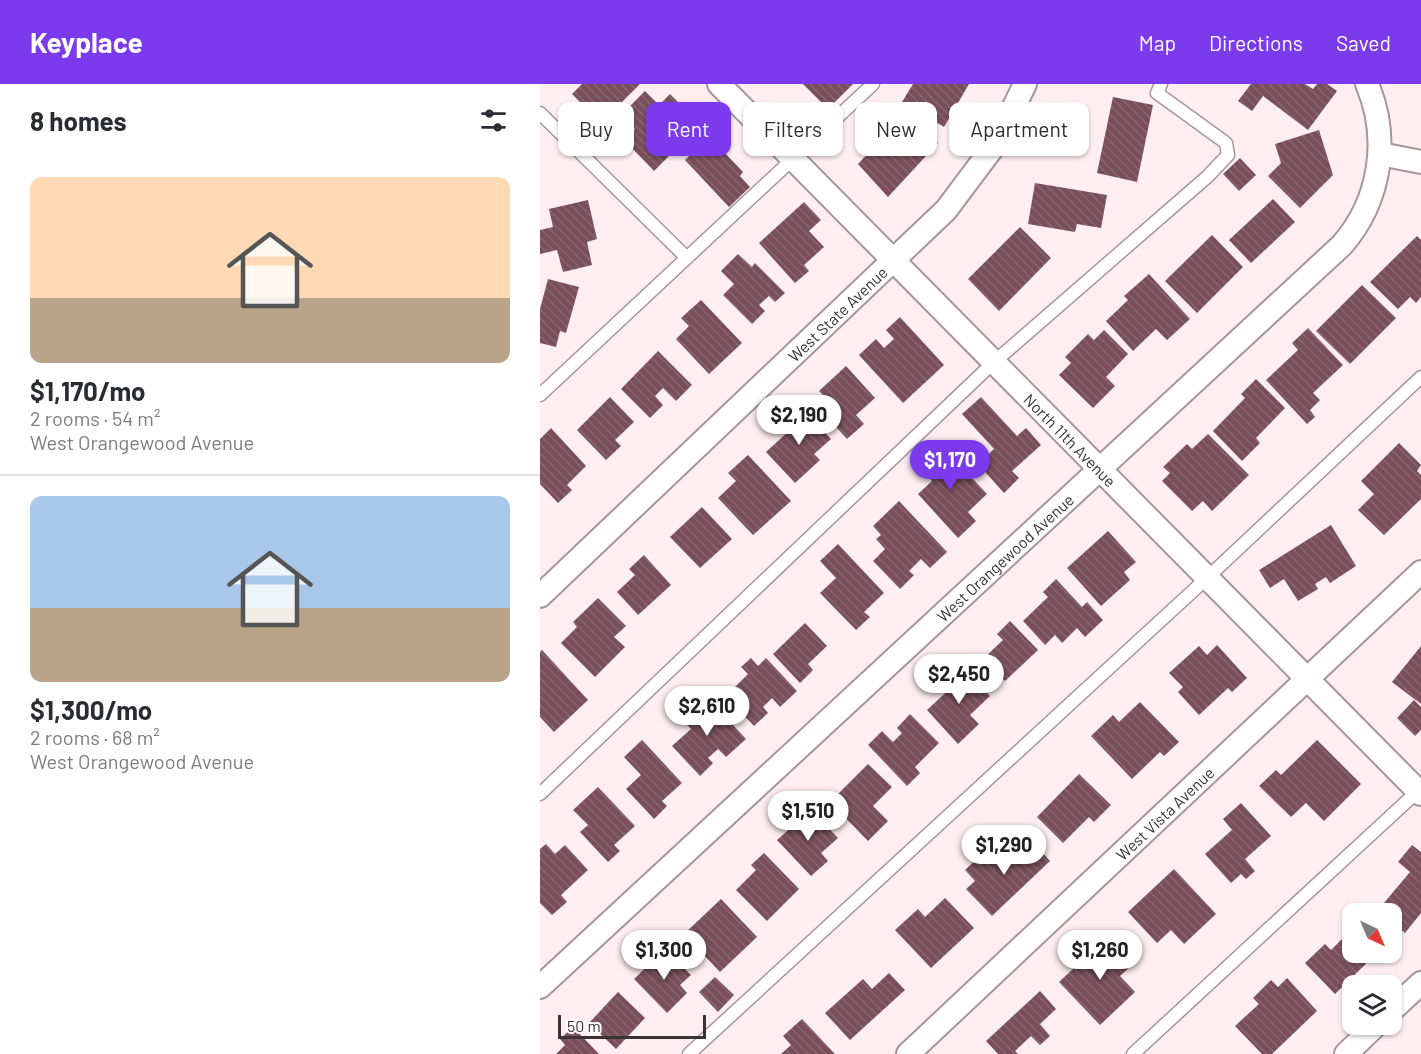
<!DOCTYPE html>
<html lang="en">
<head>
<meta charset="utf-8">
<style>
	body { margin:0; font-family:Barlow,sans-serif; background:#f7f7f7; color:#2b2b33; height:100vh; display:flex; flex-direction:column; font-size:22px; white-space:nowrap }
	* { box-sizing:border-box; margin:0 }
	p { font-size:20px; color:#7c7c81 }
	.icon { flex:none; width:33px; height:33px; fill:none; stroke:currentColor; stroke-width:2; stroke-linecap:round; stroke-linejoin:round }
	.map { position:relative; flex:1; overflow:hidden }
	.side { display:flex; flex-direction:column; background:#fff; width:540px }
	.side>* { flex:none }
	.banner { position:absolute; left:18px; top:18px; width:570px; height:54px; display:flex; gap:12px }
	.needle { width:39px; rotate:136deg }
	.controls { position:absolute; left:802px; top:819px; display:grid; gap:12px }
	.controls a { display:grid; place-items:center; width:60px; height:60px; border-radius:12px; background:#fff; box-shadow:0 2px 4px #0004; font-size:30px }
	.scale { position:absolute; left:18px; bottom:15px; width:148px; box-sizing:border-box; padding-left:6px; border:3px solid #3a3234; border-top:0; font-size:16px; line-height:21px; white-space:nowrap; color:#3a3234; -webkit-text-stroke:4px #fff; paint-order:stroke }
	.price { position:absolute; translate:-50% -51px; padding:0 14px; border-radius:21px; background:#fff; color:#222; font-size:20px; line-height:39px; filter:drop-shadow(0 2px 3px #0008) }
	.price::after { content:''; position:absolute; left:50%; top:36px; width:18px; height:14px; margin-left:-9px; background:inherit; clip-path:polygon(0 0,100% 0,50% 100%) }
	.price.selected { background:#7c3aed; color:#fff }
	ul { padding:0; list-style:none }
	li { display:grid; align-content:center; gap:12px; height:318px; padding:0 30px }
	li+li { border-top:2px solid #e1e1e2 }
	li span { display:grid; place-items:center; height:186px; border-radius:12px; color:#555 }
	li>.icon { margin-inline-start:auto }
	span .icon { width:108px; height:108px; fill:#fffc; stroke-width:1 }
	li b { font-size:26px }
	h2 { display:flex; justify-content:space-between; align-items:center; height:72px; padding:0 30px; font-size:26px }
	.pill { padding:0 21px; border-radius:12px; background:#fff; box-shadow:0 2px 4px #0004; font-size:21px; line-height:54px }
	.pill.selected { background:#7c3aed; color:#fff }
	header { display:flex; align-items:center; gap:36px; box-sizing:border-box; height:84px; padding:0 30px; background:#7c3aed; color:#fff }
	header strong { font-size:28px }
	nav { display:flex; gap:33px; margin-inline-start:auto; font-size:21px }
	main { display:flex; flex:1; min-height:0 }
	.map>svg:first-child { display:block }
	.building { fill:url(#building-back-hatch) }
	.lines { fill:none; stroke-linecap:round; stroke-linejoin:round }
	.lane-casing { stroke:#a7959a; stroke-width:15 }
	.street-casing { stroke:#a7959a; stroke-width:26 }
	.lane { stroke:#fff; stroke-width:12 }
	.street { stroke:#fff; stroke-width:22 }
	.labels { text-anchor:middle; dominant-baseline:central; stroke-width:6; stroke-linejoin:round; paint-order:stroke }
	.street-label { font-size:16px; fill:#3a3234; stroke:#fff }
</style>
</head>
<body>
<header>
<strong>Keyplace</strong>
<nav><a>Map</a><a>Directions</a><a>Saved</a></nav>
</header>
<main>
<section class="side">
<h2>8 homes<svg class="icon" aria-label="filters" viewBox="0 0 24 24"><path d="M4 7h16M4 17h16"/><circle cx="9" cy="7" r="2"/><circle cx="15" cy="17" r="2"/></svg></h2>
<ul>
<li><span style="background:linear-gradient(#ffd9b3 65%,#b9a48a 0)"><svg class="icon" aria-label="home" viewBox="0 0 24 24"><path d="M3 11l9-7 9 7M6 9v11h12V9"/></svg></span><div><b>$1,170/mo</b><p>2 rooms · 54 m²</p><p>West Orangewood Avenue</p></div></li>
<li><span style="background:linear-gradient(#a9c7e8 60%,#b9a48a 0)"><svg class="icon" aria-label="home" viewBox="0 0 24 24"><path d="M3 11l9-7 9 7M6 9v11h12V9"/></svg></span><div><b>$1,300/mo</b><p>2 rooms · 68 m²</p><p>West Orangewood Avenue</p></div></li>
</ul>
</section>
<div class="map">
<svg width="881" height="970" viewBox="0 0 881 970">
	<defs>
		<pattern id="building-back-hatch" width="6" height="6" patternUnits="userSpaceOnUse" patternTransform="scale(1.5)"><rect width="6" height="6" fill="#794f5c"/><path d="M-1 5l2 2M0 0l6 6M5-1l2 2" fill="none" stroke="#886670"/></pattern>
	</defs>
	<rect width="100%" height="100%" fill="#feeef2"/>
	<!-- building -->
	<g class="building">
		<path d="M42 0H100L61 39 32 10Z"/>
		<path d="M263 0H313L288 25Z"/>
		<path d="M373 0H429L404 43 362 18Z"/>
		<path d="M711 0H765L773 5 777 0H787L797 7 768 46 723 12 712 27 698 17Z"/>
		<path d="M105 7 119 21 130 10 145 25 133 36 149 52 114 87 84 56 95 45 81 31Z"/>
		<path d="M573 13 613 21 597 98 557 89Z"/>
		<path d="M366 29 398 59 348 113 318 80Z"/>
		<path d="M779 46 793 91 760 124 728 92 741 79 735 60Z"/>
		<path d="M164 58 178 72 183 67 203 88 200 92 210 103 189 123 145 76Z"/>
		<path d="M700 74 716 91 699 107 683 90Z"/>
		<path d="M495 99 567 111 561 144 537 140 535 148 488 140Z"/>
		<path d="M733 115 755 138 711 179 689 156Z"/>
		<path d="M48 116 57 155 47 158 52 181 23 188 17 166 0 170V146L13 143 9 125Z"/>
		<path d="M264 118 281 136 269 147 284 163 264 181 269 187 255 199 219 159Z"/>
		<path d="M480 143 511 174 459 227 428 195Z"/>
		<path d="M672 151 703 183 657 229 625 197Z"/>
		<path d="M877 152 881 156V213L876 219 870 213 858 225 830 198Z"/>
		<path d="M198 170 212 183 215 179 245 209 235 218 229 212 219 221 225 227 212 240 183 211 194 200 181 187Z"/>
		<path d="M609 190 650 235 627 256 616 245 593 267 566 237 588 216 584 212Z"/>
		<path d="M8 195 39 203 26 249 20 247 16 263 0 259V225Z"/>
		<path d="M822 201 856 234 810 280 776 247Z"/>
		<path d="M161 216 202 259 169 290 136 255 149 242 141 234Z"/>
		<path d="M360 233 404 281 363 319 319 271 336 255 344 264 354 255 346 246Z"/>
		<path d="M768 244 803 281 773 309 780 316 770 326 775 333 767 340 726 296 758 266 752 259Z"/>
		<path d="M564 246 588 270 566 293 575 302 553 324 519 291 531 279 525 273 548 250 554 256Z"/>
		<path d="M118 267 152 301 136 317 123 304 115 312 123 321 110 334 81 305Z"/>
		<path d="M306 282 335 314 316 331 324 340 307 355 277 322 285 313 279 307Z"/>
		<path d="M716 295 745 324 716 354 720 359 702 377 673 347 705 314 701 310Z"/>
		<path d="M70 313 94 338 75 356 81 362 66 376 37 346Z"/>
		<path d="M441 313 477 352 486 344 501 361 472 387 479 394 464 409 438 380 454 365 422 330Z"/>
		<path d="M261 323 291 355 274 370 280 376 255 399 226 368 251 345 244 338Z"/>
		<path d="M11 344 46 382 27 401 32 406 18 419 0 400V355Z"/>
		<path d="M668 350 709 391 672 427 663 417 652 427 622 397 630 389 623 383 647 360 652 365Z"/>
		<path d="M859 359 881 381 877 387 881 391V415L844 451 818 426 834 410 821 397Z"/>
		<path d="M400 360 447 410 428 428 436 437 418 454 378 410 392 397 377 380Z"/>
		<path d="M208 371 251 417 213 451 178 414 196 397 188 389Z"/>
		<path d="M359 417 407 468 390 484 381 475 369 487 374 491 360 505 333 477 345 465 336 455 341 451 333 442Z"/>
		<path d="M162 423 192 455 160 484 130 453Z"/>
		<path d="M791 441 816 482 790 499 786 493 775 500 778 505 758 517 744 495 730 504 719 486Z"/>
		<path d="M568 447 596 478 584 488 590 496 561 522 527 484Z"/>
		<path d="M298 460 344 509 324 528 330 533 316 546 280 509 296 494 280 477Z"/>
		<path d="M104 471 131 501 98 531 77 508 95 491 89 485Z"/>
		<path d="M516 495 542 523 547 518 563 536 545 553 537 544 522 559 515 551 505 561 483 537 508 513 503 508Z"/>
		<path d="M58 514 86 542 74 553 85 563 55 593 21 559 37 543 33 538Z"/>
		<path d="M470 537 498 566 465 597 444 574 463 556 457 550Z"/>
		<path d="M265 539 287 562 268 580 273 586 260 599 233 570Z"/>
		<path d="M677 561 707 594 692 608 688 604 659 631 638 608 643 603 629 589 659 562 667 571Z"/>
		<path d="M881 562V620L852 598Z"/>
		<path d="M2 566 48 616 14 648 0 633V568Z"/>
		<path d="M211 574 218 582 226 574 257 607 240 623 232 614 223 623 228 629 214 642 186 612 208 590 201 583Z"/>
		<path d="M423 582 450 612 430 631 439 640 418 660 387 626 414 601 409 595Z"/>
		<path d="M170 616 206 655 186 673 178 665 168 674 173 679 160 692 132 662 151 645 141 634 154 622 158 627Z"/>
		<path d="M874 616 881 623V646L875 652 857 634Z"/>
		<path d="M600 618 639 658 624 672 620 668 592 695 551 652 573 631 579 638Z"/>
		<path d="M370 630 399 659 375 683 380 689 367 702 328 661 342 647 353 658 362 649 357 644Z"/>
		<path d="M102 656 142 699 122 717 127 722 114 735 86 705 101 691 84 673Z"/>
		<path d="M777 656 821 700 784 737 766 719 751 733 719 702 736 686 741 691Z"/>
		<path d="M328 680 352 703 333 722 348 737 328 757 290 718Z"/>
		<path d="M539 690 571 721 554 738 549 733 523 759 497 733Z"/>
		<path d="M58 703 95 742 74 761 80 767 68 778 40 748 48 741 33 726Z"/>
		<path d="M701 719 731 752 705 775 715 787 706 795 701 790 691 799 665 770 692 746 683 735Z"/>
		<path d="M271 726 298 754 281 769 288 777 271 792 237 756Z"/>
		<path d="M492 757 510 777 452 832 426 805 435 797 425 786 444 768 452 777 463 767 471 776Z"/>
		<path d="M6 760 15 770 25 761 48 786 21 811 27 818 12 831 0 819V765Z"/>
		<path d="M872 761 881 768V829L865 849 852 838V830H842L838 826 870 788 858 778Z"/>
		<path d="M224 769 259 805 227 837 196 806 216 786 211 781Z"/>
		<path d="M634 785 676 830 644 860 631 846 617 859 588 828Z"/>
		<path d="M405 814 434 844 391 884 355 846 378 825 385 833Z"/>
		<path d="M181 815 217 853 180 888 144 850Z"/>
		<path d="M813 844V868H838L795 910 765 879 785 860 791 866Z"/>
		<path d="M567 853 593 880 580 892 595 908 560 941 519 898Z"/>
		<path d="M125 865 151 891 140 901 147 909 127 929 94 895Z"/>
		<path d="M349 889 365 906 310 956 285 929 323 895 332 905Z"/>
		<path d="M175 893 194 911 178 928 159 908Z"/>
		<path d="M747 894 777 927 732 970H722L695 942 719 920 713 914 731 896 738 903Z"/>
		<path d="M500 907 516 925 500 940 510 952 500 961 491 952 475 967 478 970H458L446 957Z"/>
		<path d="M78 908 105 934 76 965 49 939Z"/>
		<path d="M262 935 295 970H241L251 961 243 952Z"/>
		<path d="M33 943 59 970H16L25 961 20 955Z"/>
	</g>
	<g class="lines">
		<defs>
			<g id="lane">
				<path d="M0 29 146 173"/>
				<path d="M0 311 333 0"/>
				<path d="M0 710 453 279 667 93 688 71 686 59 617 9 621 0"/>
				<path d="M149 970 667 494 881 293"/>
				<path d="M593 970 878 707"/>
			</g>
			<g id="street">
				<path id="s1" d="M179 0 881 710"/>
				<path d="M470 31 502 45"/>
				<path d="M840 70 881 78"/>
				<path id="s2" d="M0 512 406 126 457 58 485 0"/>
				<path id="s3" d="M0 903 802 161C841 116 850 54 827 0"/>
				<path d="M852 926 881 899"/>
				<path id="s4" d="M368 970 881 488"/>
				<path d="M806 970 837 940"/>
			</g>
		</defs>
		<!-- lane casing -->
		<use href="#lane" class="lane-casing"/>
		<!-- street casing -->
		<use href="#street" class="street-casing"/>
		<!-- lane -->
		<use href="#lane" class="lane"/>
		<!-- street -->
		<use href="#street" class="street"/>
	</g>
	<g class="labels">
		<!-- street labels -->
		<g class="street-label">
			<text stroke="none"><textPath href="#s2" startOffset="410">West State Avenue</textPath></text>
			<text stroke="none"><textPath href="#s1" startOffset="500">North 11th Avenue</textPath></text>
			<text stroke="none"><textPath href="#s3" startOffset="633">West Orangewood Avenue</textPath></text>
			<text stroke="none"><textPath href="#s4" startOffset="352">West Vista Avenue</textPath></text>
		</g>
	</g>
</svg>
<div class="controls">
<a><svg class="needle" viewBox="-14 -14 28 28"><path d="M0-13l5 13h-10z" fill="#e53935"/><path d="M0 13l5-13h-10z" fill="#7c7c81"/></svg></a>
<a><svg class="icon" aria-label="layers" viewBox="0 0 24 24"><path d="M12 4l9 5-9 5-9-5zM3 14l9 5 9-5"/></svg></a>
</div>
<div class="scale">50 m</div>
<b class="price" style="left:259px;top:362px">$2,190</b>
<b class="price selected" style="left:410px;top:407px">$1,170</b>
<b class="price" style="left:419px;top:621px">$2,450</b>
<b class="price" style="left:167px;top:653px">$2,610</b>
<b class="price" style="left:268px;top:758px">$1,510</b>
<b class="price" style="left:464px;top:792px">$1,290</b>
<b class="price" style="left:124px;top:897px">$1,300</b>
<b class="price" style="left:560px;top:897px">$1,260</b>
<div class="banner">
<a class="pill">Buy</a>
<a class="pill selected">Rent</a>
<a class="pill">Filters</a>
<a class="pill">New</a>
<a class="pill">Apartment</a>
</div>
</div>
</main>
</body>
</html>
